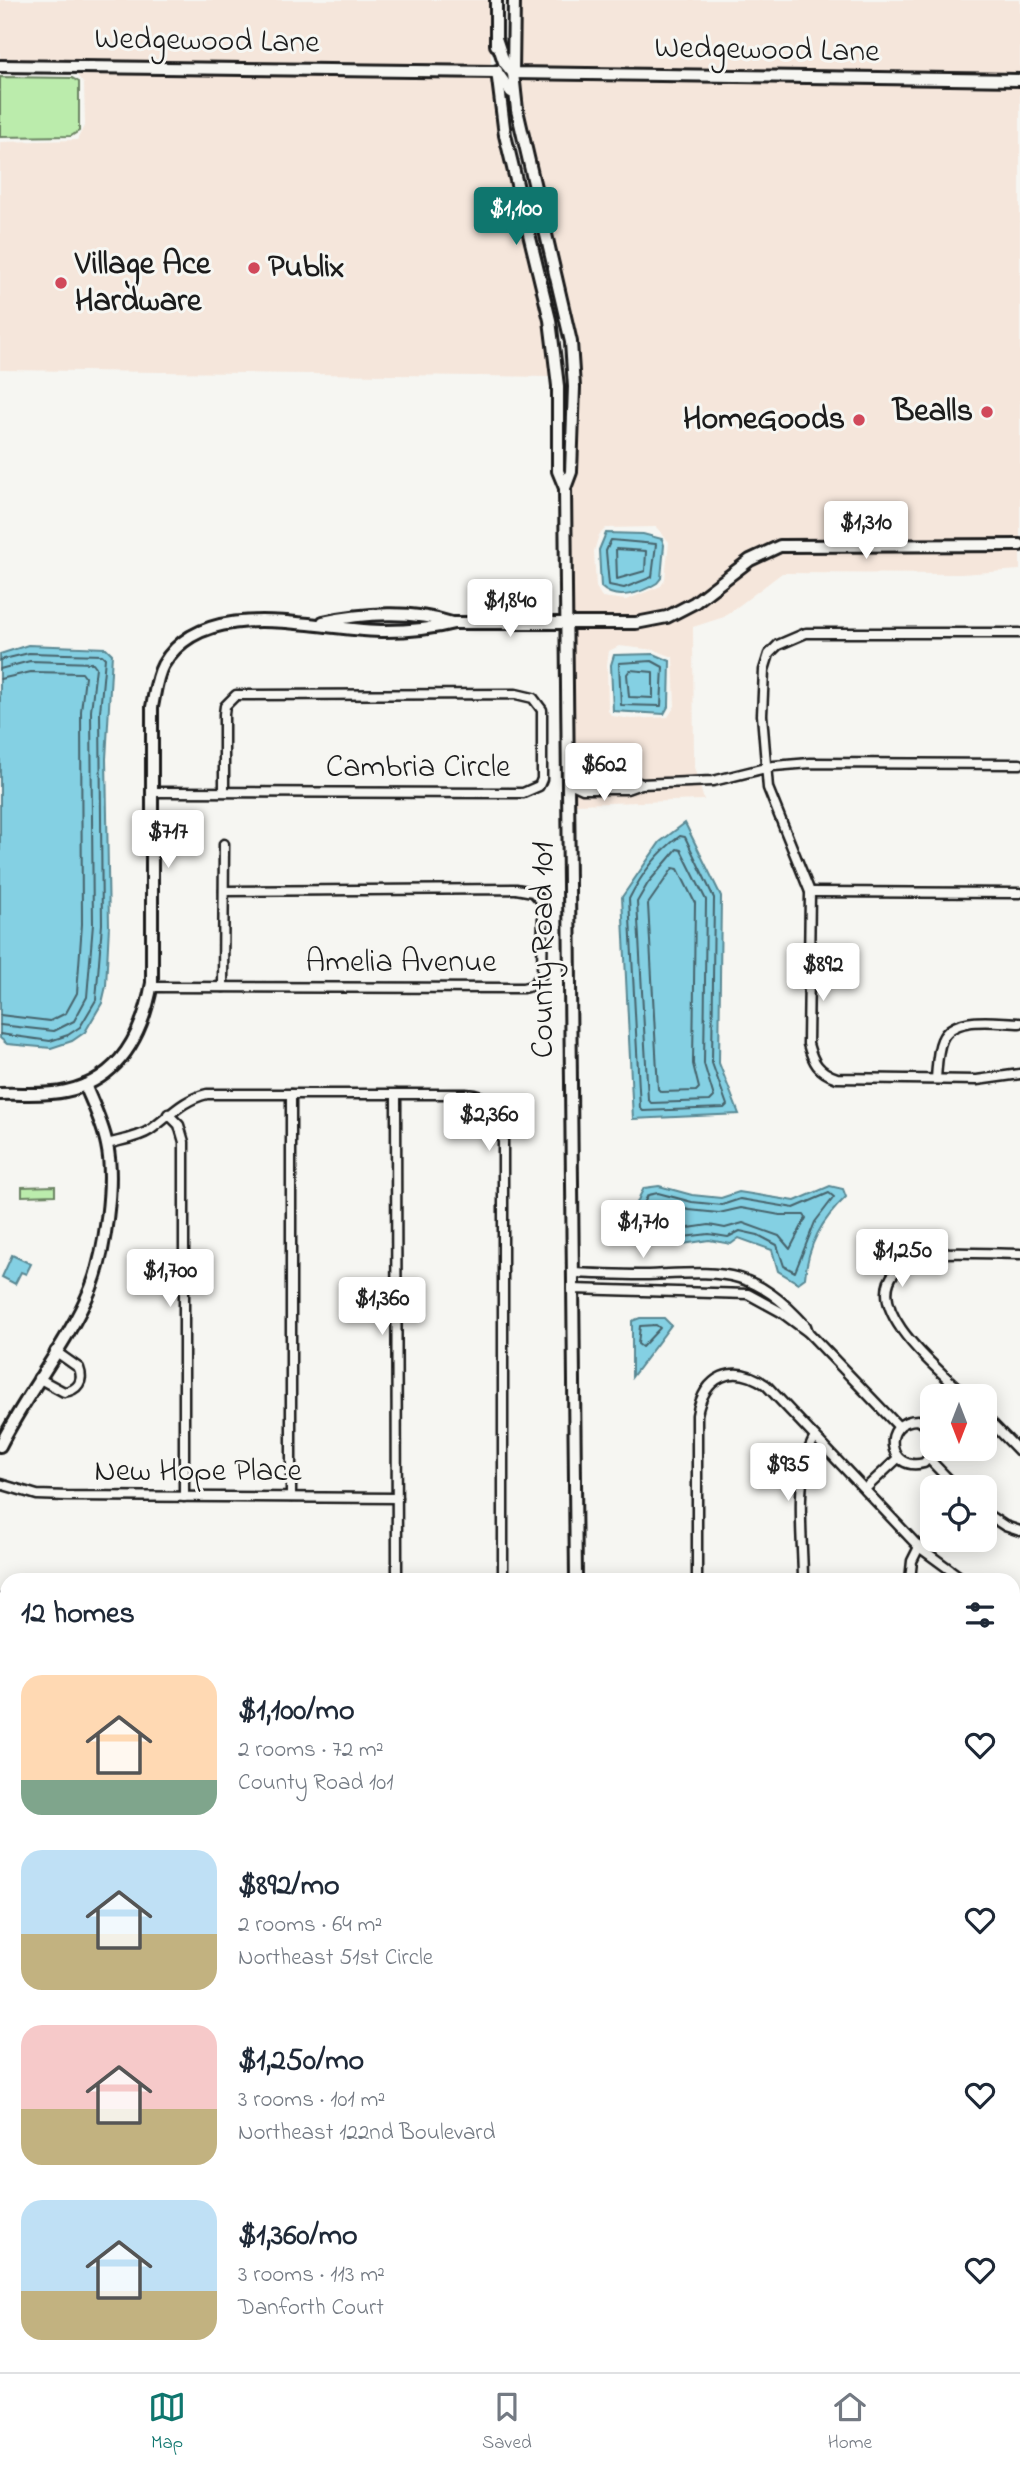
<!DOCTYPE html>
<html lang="en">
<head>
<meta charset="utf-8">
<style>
	body { margin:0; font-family:"Indie Flower",sans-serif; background:#f6f6f7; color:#1f2937; height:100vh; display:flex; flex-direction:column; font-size:26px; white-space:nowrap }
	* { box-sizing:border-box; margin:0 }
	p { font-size:23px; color:#747a83 }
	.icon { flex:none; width:38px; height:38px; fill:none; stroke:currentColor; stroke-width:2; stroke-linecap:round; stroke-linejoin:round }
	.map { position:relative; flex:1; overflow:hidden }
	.details { position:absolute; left:0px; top:1573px; width:1020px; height:800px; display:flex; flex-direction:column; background:#fff; border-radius:21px 21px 0 0; box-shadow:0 4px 18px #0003 }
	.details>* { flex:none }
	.needle { width:46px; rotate:180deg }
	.tools { position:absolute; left:920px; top:1384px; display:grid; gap:14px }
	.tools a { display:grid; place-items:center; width:77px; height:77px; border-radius:14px; background:#fff; box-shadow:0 4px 18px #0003; font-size:35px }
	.price { position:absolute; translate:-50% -60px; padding:0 16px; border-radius:7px; background:#fff; color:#222; font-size:23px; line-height:46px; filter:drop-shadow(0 2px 4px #0008) }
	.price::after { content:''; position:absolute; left:50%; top:42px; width:21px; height:16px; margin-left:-10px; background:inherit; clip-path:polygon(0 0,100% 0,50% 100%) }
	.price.active { background:#0f766e; color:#fff }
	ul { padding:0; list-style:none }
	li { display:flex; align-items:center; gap:21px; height:175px; padding:0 21px }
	li span { display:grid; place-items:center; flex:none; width:196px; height:140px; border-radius:21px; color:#555 }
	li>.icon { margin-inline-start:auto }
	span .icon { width:84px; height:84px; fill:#fffc; stroke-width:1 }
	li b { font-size:30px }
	h2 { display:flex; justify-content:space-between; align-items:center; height:84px; padding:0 21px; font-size:30px }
	.menu { display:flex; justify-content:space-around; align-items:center; height:98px; border-top:2px solid #e0e1e3; background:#fff; font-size:19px; color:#747a83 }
	.menu a { display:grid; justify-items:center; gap:4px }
	.menu .active { color:#0f766e }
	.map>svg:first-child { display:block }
	.built { fill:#f5e6db; fill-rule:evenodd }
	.green { fill:#bbecac; stroke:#6c8464; stroke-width:2 }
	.water { fill:#84d0e3; stroke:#5a8893; stroke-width:2 }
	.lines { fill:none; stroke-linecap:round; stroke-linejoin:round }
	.shore { stroke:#46646c; stroke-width:2 }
	.minor-casing { stroke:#1c1c1c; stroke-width:13 }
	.tertiary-casing { stroke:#1c1c1c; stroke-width:16 }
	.minor { stroke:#f6f6f2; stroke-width:8 }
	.tertiary { stroke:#f6f6f2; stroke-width:10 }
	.poi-dot { fill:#d1495b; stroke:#f6f6f2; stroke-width:2.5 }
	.labels { text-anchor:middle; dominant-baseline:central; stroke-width:6; stroke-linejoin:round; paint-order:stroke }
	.street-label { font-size:32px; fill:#1c1c1c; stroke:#f6f6f2 }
	.poi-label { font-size:32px; font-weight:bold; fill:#1c1c1c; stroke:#f6f6f2; text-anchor:start }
</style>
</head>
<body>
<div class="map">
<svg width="1020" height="2372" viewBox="0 0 1020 2372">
	<rect width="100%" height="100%" fill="#f6f6f2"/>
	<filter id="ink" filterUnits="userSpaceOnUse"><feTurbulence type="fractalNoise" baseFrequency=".0143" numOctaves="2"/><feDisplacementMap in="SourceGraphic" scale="14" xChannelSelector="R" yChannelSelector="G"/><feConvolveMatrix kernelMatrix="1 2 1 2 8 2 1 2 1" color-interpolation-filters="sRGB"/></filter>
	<g filter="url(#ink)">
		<!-- built -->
		<g class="built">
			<path d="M0 0H491V66L0 60Z"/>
			<path d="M519 0H1020V74L518 68Z"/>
			<path d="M75 73 492 78 500 137 544 321 551 377 0 370V142L77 140 85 124 84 84Z"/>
			<path d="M518 79 1020 86V539L780 541 747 555 692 598 666 611 636 617 571 618 570 491 577 472V356L522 109ZM656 527 669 542 665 579 661 586 626 600 602 597 596 587 594 551 599 535 606 528Z"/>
			<path d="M813 550 1020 551V570L961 574 782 573 724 617 693 627 694 767 704 800 575 804 571 630 636 629 669 622 697 608 752 565 781 552ZM619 646 655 650 673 657 675 706 668 717 632 719 612 716 608 711 607 664 609 651Z"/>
		</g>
		<!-- green -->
		<g class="green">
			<path d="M0 77 72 78 79 82V131L71 136 0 137Z"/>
			<path d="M55 1186V1195L22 1196V1187Z"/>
		</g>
		<!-- water -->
		<g class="water">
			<path d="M606 533 643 534 662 539 664 545 661 578 657 583C641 593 616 602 601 587L599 550Z"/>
			<path d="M28 645 106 648 112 654 106 759 109 925 106 986 102 1003 85 1032 72 1041 51 1048 7 1044 0 1038V654Z"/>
			<path d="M654 654 670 661 669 705 664 714 613 711 611 665 614 655Z"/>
			<path d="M685 823 721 896 719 1063 739 1114 633 1119 622 897 660 842Z"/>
			<path d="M659 1186 692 1195 721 1198 739 1192 795 1201 830 1186 843 1189 846 1197C822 1220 808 1244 805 1278L798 1283 778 1271 772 1250 739 1238 731 1244 709 1240 683 1244 646 1242C628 1228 634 1205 644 1188Z"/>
			<path d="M12 1255 31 1264 26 1274 21 1272 15 1284 2 1277Z"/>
			<path d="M640 1318H664L671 1325 632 1377V1321Z"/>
		</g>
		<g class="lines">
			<!-- shore -->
			<g class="shore">
				<path d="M611 540 656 544 652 577 624 588 609 585 606 551Z"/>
				<path d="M616 549 646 551 645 571 617 579Z"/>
				<path d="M0 660 29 653 102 655 105 658 100 712 102 924 96 1000 80 1027 68 1035 50 1041 0 1034"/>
				<path d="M652 661 663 667 661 706 621 705 619 663Z"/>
				<path d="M0 669 30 661 93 663 96 667 91 711 93 924 87 997 74 1021 54 1031 0 1025"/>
				<path d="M630 670 653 672V698L629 697 627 674Z"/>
				<path d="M0 679 31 672 82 673 85 677 81 711 82 924 77 993 66 1013 50 1021 0 1015"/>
				<path d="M680 836 685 837 714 898 712 1063 727 1105 724 1108 643 1111 640 1108 629 899C641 875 658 852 680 836Z"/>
				<path d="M677 849 681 850 706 900 704 1064 714 1097 710 1101 651 1103 648 1099 637 902 648 883Z"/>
				<path d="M673 868 678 869 695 903 693 1064 699 1088 696 1091 661 1092 658 1089 648 904Z"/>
				<path d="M658 1193 692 1202 722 1205 740 1199 794 1208 829 1193 834 1197 815 1222 795 1272 784 1266 777 1245 758 1235 740 1231 728 1237 709 1234 683 1237 648 1235C638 1223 641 1208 648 1195Z"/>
				<path d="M658 1202 689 1210 719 1213 741 1208 780 1215H804L806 1218 790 1249 779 1236 743 1223 725 1228 709 1225 682 1229 653 1227 650 1212 653 1204Z"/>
				<path d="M640 1326 656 1325 660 1328 642 1347 638 1344Z"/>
			</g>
			<defs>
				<g id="minor">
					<path d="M1020 633H806L778 645 769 654 764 670 762 715 768 788 810 892 808 1044C813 1062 818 1072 837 1078L977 1080 1020 1074"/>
					<path d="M570 783 583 789H627L641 784 713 781 774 766 810 763 1020 764"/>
					<path d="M570 783C588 773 623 773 641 784"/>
					<path d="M152 792 523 793 539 786 542 779V710L533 698 516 694 236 695 225 706 224 714V792"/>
					<path d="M810 892 1020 893"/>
					<path d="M151 987 523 988 531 986 542 975 543 910 542 902 533 892 516 889 224 891"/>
					<path d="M223 987 224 844"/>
					<path d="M936 1079C937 1068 937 1051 942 1040 953 1014 997 1023 1020 1023"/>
					<path d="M396 1094 397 1580"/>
					<path d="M168 1114 179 1125 184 1142V1497"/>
					<path d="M107 1144C121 1140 138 1138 150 1130 170 1116 182 1100 207 1094H466C488 1095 500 1107 503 1130V1580"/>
					<path d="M572 1273C597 1274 623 1275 648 1275 722 1272 752 1266 806 1326L808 1332"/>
					<path d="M572 1289 748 1294 781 1312 808 1332 898 1426"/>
					<path d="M38 1378 64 1392C78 1390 84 1381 79 1368L55 1351"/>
					<path d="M966 1396C941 1371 862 1310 895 1272 904 1262 914 1256 928 1254 957 1251 990 1254 1020 1254"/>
					<path d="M985 1416 1020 1452"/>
					<path d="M933 1430 918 1420C880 1420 887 1473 924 1463L936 1449"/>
					<path d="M929 1459 957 1488"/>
					<path d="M0 1484 37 1495 67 1496 397 1498"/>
					<path d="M865 1489 898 1458"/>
					<path d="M291 1497V1094"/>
					<path d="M985 1513 1005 1526 1020 1531"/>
					<path d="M697 1580V1415C704 1376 733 1362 766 1385L919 1547 964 1580"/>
					<path d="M803 1580C803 1537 793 1474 815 1437"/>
					<path d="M910 1580 912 1561 919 1547"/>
					<path d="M0 1599 7 1600"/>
					<path d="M1013 1600 1020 1601"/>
					<path d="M1013 1668H1020"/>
					<path d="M0 1707 7 1708"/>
					<path d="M1013 1844H1020"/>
					<path d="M1013 2304H1020"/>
					<path d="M0 2320H7"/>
				</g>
				<g id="tertiary">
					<path d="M496 0V45"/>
					<path d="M514 0 513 73 517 110 571 342 574 387 571 472 565 488 576 1580"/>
					<path d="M496 38 504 62 513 73 1020 80"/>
					<path d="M0 66 497 72 511 92"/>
					<path d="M497 71 505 135 550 320 558 386V471L565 488"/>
					<path d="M323 622C363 613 413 610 452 623"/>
					<path d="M0 1094C21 1093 45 1096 66 1091 121 1079 143 1033 152 983V707C155 693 156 678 163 665 204 593 319 631 385 631 409 631 431 629 454 623H636L667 617 694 603 750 560 780 546 1020 545"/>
					<path d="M0 1446C27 1392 68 1343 91 1288 105 1253 115 1181 107 1145 103 1124 93 1104 85 1085"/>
					<path d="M573 2372V2366"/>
				</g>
			</defs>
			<!-- minor casing -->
			<use href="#minor" class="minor-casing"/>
			<!-- tertiary casing -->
			<use href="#tertiary" class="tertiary-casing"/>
			<!-- minor -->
			<use href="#minor" class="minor"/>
			<!-- tertiary -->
			<use href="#tertiary" class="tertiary"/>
		</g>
	</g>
	<!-- markers -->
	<g class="poi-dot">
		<circle cx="254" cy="268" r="7"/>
		<circle cx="61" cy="283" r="7"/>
		<circle cx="987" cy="412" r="7"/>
		<circle cx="859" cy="420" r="7"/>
	</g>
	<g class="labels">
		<!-- street labels -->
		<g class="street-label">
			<text transform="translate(207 42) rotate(1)">Wedgewood Lane</text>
			<text transform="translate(767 51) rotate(1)">Wedgewood Lane</text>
			<text x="418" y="768">Cambria Circle</text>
			<text transform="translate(544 950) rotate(-90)">County Road 101</text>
			<text x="401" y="963">Amelia Avenue</text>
			<text x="198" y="1472">New Hope Place</text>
		</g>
		<!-- poi labels -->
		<g class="poi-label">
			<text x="75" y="265">Village Ace<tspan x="75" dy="37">Hardware</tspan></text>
			<text x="268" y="268">Publix</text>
			<text x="973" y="412" text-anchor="end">Bealls</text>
			<text x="845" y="420" text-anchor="end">HomeGoods</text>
		</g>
	</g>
</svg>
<div class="tools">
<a><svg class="needle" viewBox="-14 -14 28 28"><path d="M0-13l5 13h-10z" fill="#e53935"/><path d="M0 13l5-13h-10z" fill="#747a83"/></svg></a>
<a><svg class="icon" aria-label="locate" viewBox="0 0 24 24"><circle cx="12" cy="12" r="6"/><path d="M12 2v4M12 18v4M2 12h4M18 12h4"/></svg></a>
</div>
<b class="price active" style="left:516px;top:247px">$1,100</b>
<b class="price" style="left:866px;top:561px">$1,310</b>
<b class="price" style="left:510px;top:639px">$1,840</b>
<b class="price" style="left:604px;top:803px">$602</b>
<b class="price" style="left:168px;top:870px">$717</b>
<b class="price" style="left:823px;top:1003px">$892</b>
<b class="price" style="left:489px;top:1153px">$2,360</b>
<b class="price" style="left:643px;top:1260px">$1,710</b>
<b class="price" style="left:902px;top:1289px">$1,250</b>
<b class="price" style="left:170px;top:1309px">$1,700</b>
<b class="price" style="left:382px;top:1337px">$1,360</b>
<b class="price" style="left:788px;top:1503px">$935</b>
<section class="details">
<h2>12 homes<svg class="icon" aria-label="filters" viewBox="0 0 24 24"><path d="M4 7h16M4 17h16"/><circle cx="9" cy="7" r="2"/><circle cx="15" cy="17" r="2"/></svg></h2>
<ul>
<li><span style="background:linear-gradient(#ffd9b3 75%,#7fa58c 0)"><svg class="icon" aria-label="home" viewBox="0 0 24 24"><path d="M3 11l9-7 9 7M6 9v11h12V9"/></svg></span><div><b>$1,100/mo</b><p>2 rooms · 72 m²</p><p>County Road 101</p></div><svg class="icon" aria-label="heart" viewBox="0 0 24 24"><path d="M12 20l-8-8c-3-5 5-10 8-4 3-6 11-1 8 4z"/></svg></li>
<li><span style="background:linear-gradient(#bfe0f5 60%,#c2b280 0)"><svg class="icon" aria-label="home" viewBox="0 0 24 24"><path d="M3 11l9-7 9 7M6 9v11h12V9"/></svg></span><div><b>$892/mo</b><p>2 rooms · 64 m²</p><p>Northeast 51st Circle</p></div><svg class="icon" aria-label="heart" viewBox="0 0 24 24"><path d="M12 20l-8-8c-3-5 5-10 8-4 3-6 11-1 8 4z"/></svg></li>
<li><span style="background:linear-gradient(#f6c9c9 60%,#c2b280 0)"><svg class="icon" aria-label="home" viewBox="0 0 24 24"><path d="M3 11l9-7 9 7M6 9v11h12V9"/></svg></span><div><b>$1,250/mo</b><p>3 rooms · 101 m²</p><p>Northeast 122nd Boulevard</p></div><svg class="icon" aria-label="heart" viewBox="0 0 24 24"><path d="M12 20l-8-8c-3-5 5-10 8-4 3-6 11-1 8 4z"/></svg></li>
<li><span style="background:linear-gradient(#bfe0f5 65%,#c2b280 0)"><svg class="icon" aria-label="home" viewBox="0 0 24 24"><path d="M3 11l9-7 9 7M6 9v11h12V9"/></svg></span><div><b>$1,360/mo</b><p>3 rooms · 113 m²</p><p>Danforth Court</p></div><svg class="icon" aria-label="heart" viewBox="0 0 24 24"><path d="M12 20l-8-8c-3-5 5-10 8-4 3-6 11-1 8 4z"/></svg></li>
</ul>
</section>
</div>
<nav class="menu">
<a class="active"><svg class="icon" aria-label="map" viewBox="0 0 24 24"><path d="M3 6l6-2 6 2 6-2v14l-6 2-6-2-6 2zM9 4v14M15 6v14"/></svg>Map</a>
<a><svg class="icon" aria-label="saved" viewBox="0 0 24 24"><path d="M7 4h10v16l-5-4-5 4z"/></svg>Saved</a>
<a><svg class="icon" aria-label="home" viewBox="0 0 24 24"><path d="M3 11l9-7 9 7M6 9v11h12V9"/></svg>Home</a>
</nav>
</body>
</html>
